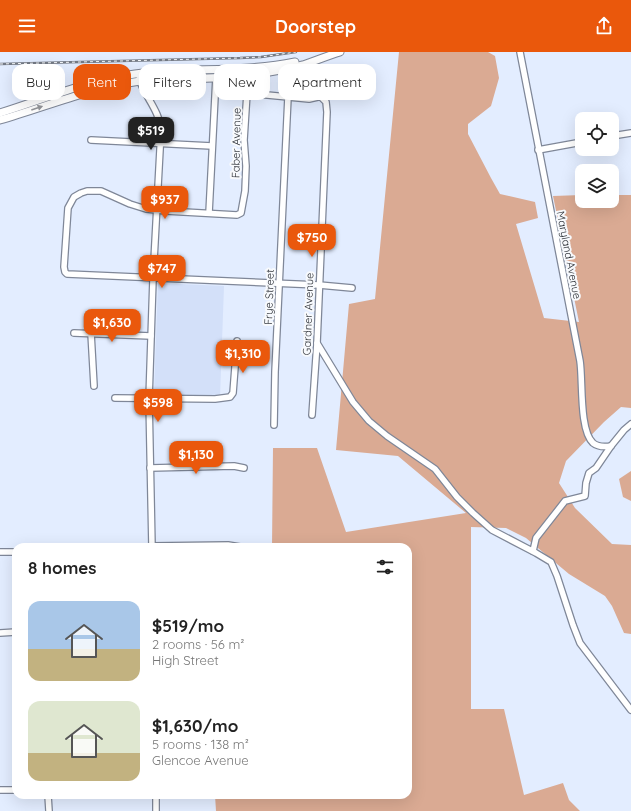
<!DOCTYPE html>
<html lang="en">
<head>
<meta charset="utf-8">
<style>
	body { margin:0; font-family:Quicksand,sans-serif; background:#f2f2f2; color:#222; height:100vh; display:flex; flex-direction:column; font-size:15px; white-space:nowrap }
	* { box-sizing:border-box; margin:0 }
	p { font-size:13px; color:#767676 }
	.icon { flex:none; width:22px; height:22px; fill:none; stroke:currentColor; stroke-width:2; stroke-linecap:round; stroke-linejoin:round }
	.map { position:relative; flex:1; overflow:hidden }
	.details { position:absolute; left:12px; top:491px; width:400px; height:256px; display:flex; flex-direction:column; background:#fff; border-radius:12px; box-shadow:0 4px 16px #0002 }
	.details>* { flex:none }
	.banner { position:absolute; left:12px; top:12px; width:400px; height:36px; display:flex; gap:8px }
	.controls { position:absolute; left:575px; top:60px; display:grid; gap:8px }
	.controls a { display:grid; place-items:center; width:44px; height:44px; border-radius:8px; background:#fff; box-shadow:0 4px 16px #0002; font-size:20px }
	.price { position:absolute; translate:-50% -34px; padding:0 9px; border-radius:8px; background:#ea580c; color:#fff; font-size:13px; line-height:26px; filter:drop-shadow(0 1px 2px #0008) }
	.price::after { content:''; position:absolute; left:50%; top:24px; width:12px; height:9px; margin-left:-6px; background:inherit; clip-path:polygon(0 0,100% 0,50% 100%) }
	.price.on { background:#222; color:#fff }
	ul { padding:0; list-style:none }
	li { display:flex; align-items:center; gap:12px; height:100px; padding:0 16px }
	li span { display:grid; place-items:center; flex:none; width:112px; height:80px; border-radius:12px; color:#555 }
	li>.icon { margin-inline-start:auto }
	span .icon { width:48px; height:48px; fill:#fffc; stroke-width:1 }
	li b { font-size:17px }
	h2 { display:flex; justify-content:space-between; align-items:center; height:48px; padding:0 16px; font-size:17px }
	.chip { padding:0 14px; border-radius:12px; background:#fff; box-shadow:0 4px 16px #0002; font-size:14px; line-height:36px }
	.chip.on { background:#ea580c; color:#fff }
	header { display:flex; justify-content:space-between; align-items:center; height:52px; padding:0 16px; background:#ea580c; color:#fff; font-size:18px; font-weight:700 }
	.map>svg:first-child { display:block }
	.built { fill:#d3e0f9 }
	.forest { fill:#daaa93 }
	.lines { fill:none; stroke-linecap:round; stroke-linejoin:round }
	.minor-casing { stroke:#7f8798; stroke-width:8 }
	.major-casing { stroke:#7f8798; stroke-width:9 }
	.minor { stroke:#fff; stroke-width:5.5 }
	.major { stroke:#fff; stroke-width:7 }
	.rail-casing { stroke:#747a85; stroke-width:2.5 }
	.rail { stroke:#f8fafd; stroke-width:1; stroke-dasharray:3; stroke-linecap:butt }
	.oneway { fill:#94969a }
	.labels { text-anchor:middle; dominant-baseline:central; stroke-width:4; stroke-linejoin:round; paint-order:stroke }
	.street-label { font-size:11px; fill:#2a2e34; stroke:#f8fafd }
</style>
</head>
<body>
<header><svg class="icon" aria-label="menu" viewBox="0 0 24 24"><path d="M4 6h16M4 12h16M4 18h16"/></svg>Doorstep<svg class="icon" aria-label="share" viewBox="0 0 24 24"><path d="M12 15V3M7 8l5-5 5 5M5 13v7h14v-7"/></svg></header>
<div class="map">
<svg width="631" height="759" viewBox="0 0 631 759">
	<rect width="100%" height="100%" fill="#e3edff"/>
	<!-- built -->
	<path class="built" d="M158 231 224 234 220 345 154 342Z"/>
	<!-- forest -->
	<g class="forest">
		<path d="M399 0H488L495 4 499 26 491 54 468 72V82L491 126 500 142 535 150 538 166 516 172 544 266 579 270 553 144 582 143V149H612V143H631V356L621 355 604 370 566 409 559 431 575 456 612 492 631 493V582L624 581 612 554 605 544 569 522 526 486 506 476 471 475V657H504L524 743 563 731 569 748 580 759H216L215 743H408V495H272L273 396H317L346 480 466 461 398 404 336 398 349 252 375 247Z"/>
		<path d="M631 419V449L623 445 619 427Z"/>
	</g>
	<g class="lines">
		<defs>
			<g id="minor">
				<path d="M520 0 580 309C583 328 579 378 593 391 598 395 605 395 611 394"/>
				<path d="M247 21V41L244 88 246 114 245 139 241 161 237 163 166 159 146 157 130 152 101 139H87L81 141 74 145 68 156 64 215 65 220 67 222 319 233 352 236"/>
				<path d="M139 27C145 45 160 59 161 79L153 227 149 347 152 495"/>
				<path d="M247 41 309 47 331 42 344 41"/>
				<path d="M612 84 631 81"/>
				<path d="M91 88 212 94"/>
				<path d="M538 98 582 90"/>
				<path d="M209 161 216 25"/>
				<path d="M74 281 151 284"/>
				<path d="M91 281 94 334"/>
				<path d="M317 291 353 350 369 369 387 384 435 417 457 445 473 461 492 478 536 501 551 510 557 524 573 573 580 591 631 658"/>
				<path d="M115 346 215 347 230 345 233 341 237 289"/>
				<path d="M312 363 317 291 327 60 326 50 321 45"/>
				<path d="M274 373 275 320 288 45"/>
				<path d="M150 416 234 414 244 416"/>
				<path d="M152 494 228 493 240 495"/>
				<path d="M533 499 536 486 565 449 585 444 586 431 589 421 596 416 611 394 624 378 631 372"/>
				<path d="M0 500H16"/>
				<path d="M0 581 16 580"/>
				<path d="M0 738H16"/>
				<path d="M48 743 49 759"/>
				<path d="M156 743V759"/>
			</g>
			<g id="major">
				<path d="M0 61C45 47 88 28 135 22 188 15 242 21 295 10"/>
				<path d="M0 68C45 55 87 37 134 30 169 25 205 28 240 24 261 22 282 18 303 13 315 9 327 4 340 0"/>
			</g>
		</defs>
		<!-- minor casing -->
		<use href="#minor" class="minor-casing"/>
		<!-- major casing -->
		<use href="#major" class="major-casing"/>
		<!-- minor -->
		<use href="#minor" class="minor"/>
		<!-- major -->
		<use href="#major" class="major"/>
		<defs>
			<path id="rail" d="M0 12 240 6 261 5 296 0"/>
		</defs>
		<!-- rail casing -->
		<use href="#rail" class="rail-casing"/>
		<!-- rail -->
		<use href="#rail" class="rail"/>
	</g>
	<!-- one-way arrows -->
	<defs><path id="oneway-solid" d="M-6-.8H1V-3.2L6.5 0L1 3.2V.8H-6Z"/></defs>
	<use class="oneway" href="#oneway-solid" transform="translate(37 56) rotate(-19)"/>
	<g class="labels">
		<!-- street labels -->
		<g class="street-label">
			<text transform="translate(236 91) rotate(-89)">Faber Avenue</text>
			<text transform="translate(569 203) rotate(79)">Maryland Avenue</text>
			<text transform="translate(269 245) rotate(-88)">Frye Street</text>
			<text transform="translate(308 262) rotate(-88)">Gardner Avenue</text>
		</g>
	</g>
</svg>
<div class="controls">
<a><svg class="icon" aria-label="locate" viewBox="0 0 24 24"><circle cx="12" cy="12" r="6"/><path d="M12 2v4M12 18v4M2 12h4M18 12h4"/></svg></a>
<a><svg class="icon" aria-label="layers" viewBox="0 0 24 24"><path d="M12 4l9 5-9 5-9-5zM3 14l9 5 9-5"/></svg></a>
</div>
<b class="price on" style="left:151px;top:99px">$519</b>
<b class="price" style="left:165px;top:168px">$937</b>
<b class="price" style="left:312px;top:206px">$750</b>
<b class="price" style="left:162px;top:237px">$747</b>
<b class="price" style="left:112px;top:291px">$1,630</b>
<b class="price" style="left:243px;top:322px">$1,310</b>
<b class="price" style="left:158px;top:371px">$598</b>
<b class="price" style="left:196px;top:423px">$1,130</b>
<div class="banner">
<a class="chip">Buy</a>
<a class="chip on">Rent</a>
<a class="chip">Filters</a>
<a class="chip">New</a>
<a class="chip">Apartment</a>
</div>
<section class="details">
<h2>8 homes<svg class="icon" aria-label="filters" viewBox="0 0 24 24"><path d="M4 7h16M4 17h16"/><circle cx="9" cy="7" r="2"/><circle cx="15" cy="17" r="2"/></svg></h2>
<ul>
<li><span style="background:linear-gradient(#a9c7e8 60%,#c2b280 0)"><svg class="icon" aria-label="home" viewBox="0 0 24 24"><path d="M3 11l9-7 9 7M6 9v11h12V9"/></svg></span><div><b>$519/mo</b><p>2 rooms · 56 m²</p><p>High Street</p></div></li>
<li><span style="background:linear-gradient(#dfe7d0 65%,#c2b280 0)"><svg class="icon" aria-label="home" viewBox="0 0 24 24"><path d="M3 11l9-7 9 7M6 9v11h12V9"/></svg></span><div><b>$1,630/mo</b><p>5 rooms · 138 m²</p><p>Glencoe Avenue</p></div></li>
</ul>
</section>
</div>
</body>
</html>
